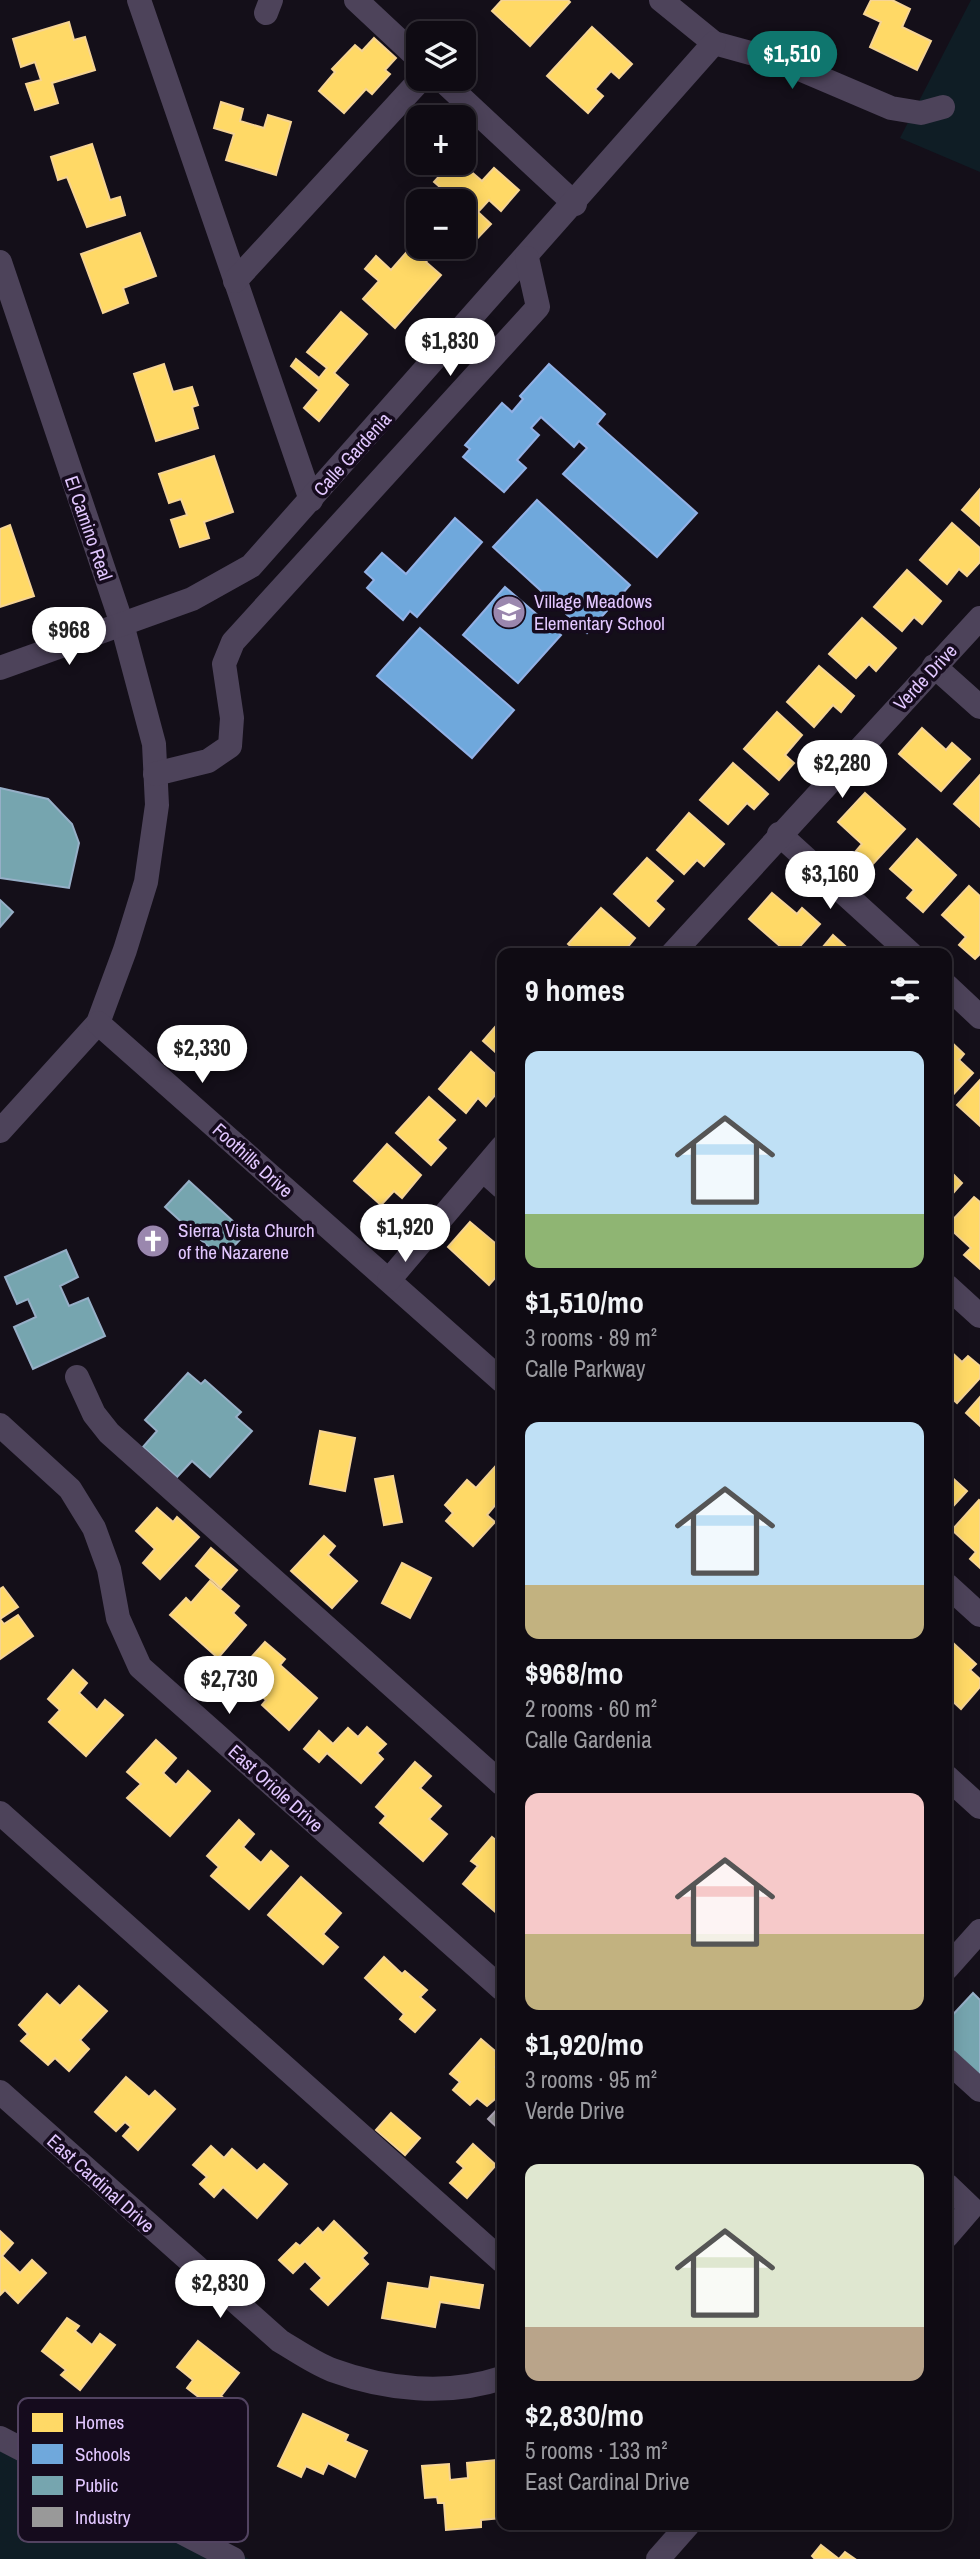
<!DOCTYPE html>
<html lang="en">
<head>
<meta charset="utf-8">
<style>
	body { margin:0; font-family:"Archivo Narrow",sans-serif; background:#1d1921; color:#f1f3f6; height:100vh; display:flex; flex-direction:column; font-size:26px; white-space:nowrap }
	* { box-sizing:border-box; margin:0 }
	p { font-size:23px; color:#9b9ba0 }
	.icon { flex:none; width:38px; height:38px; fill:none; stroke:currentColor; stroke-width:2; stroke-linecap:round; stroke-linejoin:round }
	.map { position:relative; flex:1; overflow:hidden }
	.side { position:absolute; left:497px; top:948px; width:455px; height:1582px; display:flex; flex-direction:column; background:#0f0b13; border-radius:14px; box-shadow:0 4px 18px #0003,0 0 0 2px #2f2b33 }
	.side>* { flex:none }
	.controls { position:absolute; left:406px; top:21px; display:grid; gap:14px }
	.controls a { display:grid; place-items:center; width:70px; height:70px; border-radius:14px; background:#0f0b13; box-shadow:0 4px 18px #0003,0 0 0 2px #2f2b33; font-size:35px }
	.price { position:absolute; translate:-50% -60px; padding:0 16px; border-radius:24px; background:#fff; color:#222; font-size:23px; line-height:46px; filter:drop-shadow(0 2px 4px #0008) }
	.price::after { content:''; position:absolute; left:50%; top:42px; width:21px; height:16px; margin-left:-10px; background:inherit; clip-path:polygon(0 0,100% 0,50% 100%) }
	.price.current { background:#0f766e; color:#fff }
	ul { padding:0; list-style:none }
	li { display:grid; align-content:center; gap:14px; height:371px; padding:0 28px }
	li span { display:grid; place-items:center; height:217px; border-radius:14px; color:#555 }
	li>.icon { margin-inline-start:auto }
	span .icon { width:126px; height:126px; fill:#fffc; stroke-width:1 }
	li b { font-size:30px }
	h2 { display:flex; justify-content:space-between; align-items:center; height:84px; padding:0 28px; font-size:30px }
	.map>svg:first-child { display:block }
	.green { fill:#0f1d25 }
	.homes { fill:#ffd966; stroke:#f6d494; stroke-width:2 }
	.schools { fill:#6fa8dc; stroke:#92b1e6; stroke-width:2 }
	.public { fill:#76a5af; stroke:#96afc7; stroke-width:2 }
	.industry { fill:#999; stroke:#afa7b8; stroke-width:2 }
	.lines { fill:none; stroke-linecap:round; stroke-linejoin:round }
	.minor { stroke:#4d435a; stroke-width:24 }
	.labels { text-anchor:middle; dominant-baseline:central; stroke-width:7; stroke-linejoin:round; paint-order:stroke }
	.street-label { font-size:19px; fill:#e2c7ff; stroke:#150b1d }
	.poi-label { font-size:19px; fill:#e2c7ff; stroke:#150b1d; text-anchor:start }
	.key { fill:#150b1d; stroke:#524361; stroke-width:2 }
	.key-label { font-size:19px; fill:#e2c7ff }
</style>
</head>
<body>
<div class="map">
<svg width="980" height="2559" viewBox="0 0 980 2559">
	<rect width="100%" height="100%" fill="#140f19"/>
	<!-- green -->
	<g class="green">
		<path d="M971 0H980V172L900 138Z"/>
		<path d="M0 2429 214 2541 249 2559H0Z"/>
	</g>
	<!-- homes -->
	<g class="homes">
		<path d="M502 0H568L570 2 530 46 492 11Z"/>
		<path d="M871 0H892L910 9 902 27 931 41 917 70 870 47 881 22 864 14Z"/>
		<path d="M69 22 74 40 85 37 95 70 52 83 58 103 35 110 26 84 41 80 35 62 21 67 13 39Z"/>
		<path d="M592 27 632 64 619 78 611 71 595 89 603 96 588 113 547 76Z"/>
		<path d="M374 38 396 58 385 70 390 74 372 94 366 89 344 113 319 91 335 72 332 69 355 45 362 51Z"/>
		<path d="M221 102 243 109 240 121 264 128 268 115 291 122 276 175 226 160 234 134 214 128Z"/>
		<path d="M92 144 110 200 120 197 125 215 87 227 67 177 58 180 51 157Z"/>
		<path d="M451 163H461L482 181 494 168 519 190 501 211 489 200 478 212 491 224 470 246 464 240V201H429L441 188 434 182Z"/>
		<path d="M140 233 156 276 123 288 128 303 103 313 81 254Z"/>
		<path d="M418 239V247H428L434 252 426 262 441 275 395 328 363 299 379 281 365 269 376 256 391 270Z"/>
		<path d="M341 312 367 334 334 373 348 385 319 421 304 408 319 390 291 366 296 359 319 378 327 368 307 352Z"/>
		<path d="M164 364 173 392 192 387 198 405 192 407 198 428 156 441 134 374Z"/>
		<path d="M214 456 233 512 204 522 209 538 180 547 171 520 187 515 181 499 169 503 159 474Z"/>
		<path d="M980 489V526L962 510Z"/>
		<path d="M952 523 980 548V562L967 576 959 569 947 584 920 560Z"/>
		<path d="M10 525 34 596 0 607V529Z"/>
		<path d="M907 570 941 601 922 624 914 617 902 631 874 607Z"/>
		<path d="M862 618 896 648 876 671 869 664 856 678 829 654Z"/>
		<path d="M819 666 854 696 841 712 833 705 814 727 787 702Z"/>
		<path d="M777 712 802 735 785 755 794 763 779 780 744 749Z"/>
		<path d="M922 728 946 750 952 743 970 759 941 791 899 754Z"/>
		<path d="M733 763 768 794 754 809 747 803 728 824 700 800Z"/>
		<path d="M980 775V827L954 804Z"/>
		<path d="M865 793 905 829 871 866 856 851 862 844 838 822Z"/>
		<path d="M689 813 724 844 704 866 697 860 684 874 657 850Z"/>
		<path d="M917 839 956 875 923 912 907 898 914 890 890 869Z"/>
		<path d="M647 858 673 881 655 901 664 909 649 926 614 894Z"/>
		<path d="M969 886 980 896V954L975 959 959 945 966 937 942 915Z"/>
		<path d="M772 893 797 914 802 908 820 924 793 954H789L749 919Z"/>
		<path d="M601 908 635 938 622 954H579L568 944Z"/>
		<path d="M833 935 854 954H817Z"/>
		<path d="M502 1019V1058L483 1041Z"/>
		<path d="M947 1038 964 1054 959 1060 973 1073 949 1099 947 1097Z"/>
		<path d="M471 1052 502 1080V1087L486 1106 478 1098 466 1113 439 1089Z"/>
		<path d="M980 1080V1126L957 1105Z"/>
		<path d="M429 1097 455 1120 437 1140 446 1148 431 1165 396 1133Z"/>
		<path d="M387 1144 421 1175 402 1198 394 1191 381 1205 354 1181Z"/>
		<path d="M947 1168 962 1183 947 1200Z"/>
		<path d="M974 1197 980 1202V1269L964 1255 971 1248 947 1226Z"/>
		<path d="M470 1222 495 1243 502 1238V1270L489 1285 448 1247Z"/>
		<path d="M947 1348 962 1362 968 1356 980 1366V1378L957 1403 947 1394Z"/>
		<path d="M980 1397V1426L966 1413Z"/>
		<path d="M320 1431 355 1438 345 1491 310 1484Z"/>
		<path d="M501 1460 502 1497 487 1515 495 1522 473 1546 446 1521 453 1513 445 1505 467 1480 476 1488Z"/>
		<path d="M947 1473 967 1491 947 1513Z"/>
		<path d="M393 1476 402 1522 384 1525 375 1479Z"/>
		<path d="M979 1500 980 1501V1568L970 1559 976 1552 952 1530Z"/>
		<path d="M157 1508 173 1522 177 1517 199 1537 160 1579 143 1563 155 1549 136 1531Z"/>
		<path d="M324 1536 335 1546 328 1555 357 1581 332 1608 291 1571Z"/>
		<path d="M211 1548 237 1570 221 1588 196 1566Z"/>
		<path d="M402 1563 431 1578 410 1618 382 1603Z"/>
		<path d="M210 1581 239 1606 233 1613 246 1625 218 1658 170 1615 186 1598 191 1603Z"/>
		<path d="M3 1587 18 1607 0 1619 4 1624 18 1615 33 1636 0 1659V1589Z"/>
		<path d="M265 1642 285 1659 280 1665 317 1698 289 1730 262 1705 266 1700 252 1687 243 1697 228 1683Z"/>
		<path d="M952 1642 976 1664 970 1670 980 1679V1687L961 1709 947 1696V1648Z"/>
		<path d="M73 1670 87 1683 79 1693 97 1710 105 1700 123 1715 86 1756 49 1722 60 1710 48 1699Z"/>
		<path d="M367 1727 386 1744 377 1753 383 1759 361 1783 327 1753 319 1762 304 1749 319 1731 333 1744 348 1728 358 1737Z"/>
		<path d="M156 1740 176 1758 163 1773 176 1785 188 1771 210 1791 170 1836 127 1798 141 1784 127 1772Z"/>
		<path d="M415 1762 431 1776 420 1788 441 1806 429 1819 447 1834 423 1861 380 1823 386 1816 376 1807Z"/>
		<path d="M239 1820 254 1834 243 1847 261 1863 271 1851 288 1866 249 1909 211 1876 219 1867 207 1856Z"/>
		<path d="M492 1837 502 1845V1913L500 1916 463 1884 478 1866 471 1861Z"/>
		<path d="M301 1877 341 1913 323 1934 338 1947 323 1964 268 1915Z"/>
		<path d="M384 1957 402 1974 405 1971 427 1990 420 1997 435 2010 415 2032 400 2019 404 2014 365 1978Z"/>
		<path d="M79 1986 107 2011 80 2040 89 2049 69 2071 55 2058 48 2065 21 2041 28 2034 19 2025 47 1994 60 2006Z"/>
		<path d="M481 2039 502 2057 495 2067 502 2073V2093L487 2106 477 2098 470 2105 453 2090 460 2082 450 2074Z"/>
		<path d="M126 2077 149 2097 155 2091 175 2109 138 2150 123 2136 131 2127 125 2122 116 2131 95 2112Z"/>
		<path d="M391 2113 420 2138 405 2155 376 2130Z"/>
		<path d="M473 2144 496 2165 467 2198 450 2183 464 2168 457 2162Z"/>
		<path d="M211 2146 224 2158 232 2149 257 2171 264 2164 287 2184 257 2218 223 2187 214 2197 200 2184 207 2177 193 2165Z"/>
		<path d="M334 2221 367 2253 362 2258 368 2264 328 2305 311 2289 322 2278 305 2261 293 2273 279 2260 296 2243 300 2246 318 2228 323 2233Z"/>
		<path d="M0 2231 13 2243 2 2256 20 2273 32 2260 46 2273 18 2303 5 2290 0 2295Z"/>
		<path d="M431 2277 483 2285 479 2308 440 2302 435 2327 382 2318 388 2283 429 2289Z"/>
		<path d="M67 2318 79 2326 75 2331 92 2345 100 2334 115 2345 80 2390 61 2375 66 2370 42 2351Z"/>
		<path d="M198 2341 239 2373 221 2396 238 2409 221 2430 198 2411 205 2402 187 2388 193 2380 177 2367Z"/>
		<path d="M303 2414 348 2435 345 2441 367 2451 355 2477 328 2463 323 2474 306 2466 301 2477 278 2466Z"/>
		<path d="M496 2460 501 2518 481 2520V2527L446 2530 444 2503H438L437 2497 425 2498 422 2466 449 2464 450 2480 468 2478 467 2463Z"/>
		<path d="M821 2545 839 2559 845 2552 855 2559H815L812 2556Z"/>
	</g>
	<!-- schools -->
	<g class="schools">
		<path d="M549 364 605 414 597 424 697 513 657 557 563 474 587 448 579 441 574 447 541 417 531 428 539 435 517 460 526 468 504 492 463 457 470 449 465 445 502 403 512 412 523 399 520 396Z"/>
		<path d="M537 500 630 585 587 633 493 547Z"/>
		<path d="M455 518 482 542 417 617 410 611 403 620 367 588 374 580 365 572 382 553 406 574Z"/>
		<path d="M505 587 561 635 518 683 463 635Z"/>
		<path d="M420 628 514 710 472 758 377 676Z"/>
	</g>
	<!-- public -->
	<g class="public">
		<path d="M0 788 48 799 72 824 79 843 69 888 0 878Z"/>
		<path d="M0 900 13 912 0 927Z"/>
		<path d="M189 1181 246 1233 222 1259 165 1207Z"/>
		<path d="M66 1250 78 1277 60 1286 69 1306 88 1298 105 1336 33 1369 14 1327 36 1317 28 1299 17 1304 5 1277Z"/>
		<path d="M188 1373 201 1384 205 1380 241 1412 236 1417 252 1431 210 1477 192 1461 177 1477 143 1447 157 1431 145 1420Z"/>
		<path d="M973 1993 980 2000V2077L947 2047V2021Z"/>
	</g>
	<!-- industry -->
	<path class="industry" d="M502 2104V2132L488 2119Z"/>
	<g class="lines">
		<!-- minor -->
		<g class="minor">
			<path d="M139 0 311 500"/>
			<path d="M356 0 418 58"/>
			<path d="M661 0 714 43 783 62 891 108 921 113 943 107"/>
			<path d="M266 13 271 0"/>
			<path d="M441 79 575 204"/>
			<path d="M0 262 122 624 154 744 157 805 146 882 125 950 98 1023 0 1131"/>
			<path d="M235 281 421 79"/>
			<path d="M934 666 980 707"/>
			<path d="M0 668 192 599 251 566 714 43"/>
			<path d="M155 774 208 761 230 746 232 718 224 664 233 642 538 307 527 258"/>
			<path d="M779 834 911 954"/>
			<path d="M672 954 980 618"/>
			<path d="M947 986 980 1017"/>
			<path d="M98 1023 502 1381"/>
			<path d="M483 1170 502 1187"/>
			<path d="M389 1280 502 1147"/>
			<path d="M947 1286 980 1316"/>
			<path d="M77 1377 94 1414 109 1433 502 1784"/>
			<path d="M0 1425 70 1489 94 1528 109 1569 118 1618 140 1667 502 1989"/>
			<path d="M947 1585 980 1615"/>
			<path d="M947 1777 980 1807"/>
			<path d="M0 1813 502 2261"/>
			<path d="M947 1968 980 1931"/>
			<path d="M947 2060 980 2090"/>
			<path d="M0 2092 280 2341C297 2351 314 2363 332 2370 386 2390 448 2396 502 2378"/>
			<path d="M947 2185 971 2208 947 2236"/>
			<path d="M0 2438 233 2559"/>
			<path d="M658 2559 688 2525"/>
		</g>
	</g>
	<!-- icons -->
	<defs>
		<symbol id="school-disc" viewBox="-11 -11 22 22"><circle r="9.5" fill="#9a87ae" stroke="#150b1d"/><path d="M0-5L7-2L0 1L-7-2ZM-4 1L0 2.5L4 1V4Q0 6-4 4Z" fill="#fff"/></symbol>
		<symbol id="church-disc" viewBox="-11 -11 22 22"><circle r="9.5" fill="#9a87ae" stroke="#150b1d"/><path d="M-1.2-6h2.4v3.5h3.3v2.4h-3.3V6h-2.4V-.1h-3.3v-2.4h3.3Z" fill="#fff"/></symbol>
	</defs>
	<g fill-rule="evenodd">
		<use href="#school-disc" x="490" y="593" width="38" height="38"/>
		<use href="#church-disc" x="134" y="1222" width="38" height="38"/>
	</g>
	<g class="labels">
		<!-- street labels -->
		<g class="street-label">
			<text transform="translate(352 454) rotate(-48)">Calle Gardenia</text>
			<text transform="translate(89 528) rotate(71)">El Camino Real</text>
			<text transform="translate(925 677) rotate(-47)">Verde Drive</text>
			<text transform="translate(253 1160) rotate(42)">Foothills Drive</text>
			<text transform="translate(276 1788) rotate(42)">East Oriole Drive</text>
			<text transform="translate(101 2183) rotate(42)">East Cardinal Drive</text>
		</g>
		<!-- poi labels -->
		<g class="poi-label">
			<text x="534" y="601">Village Meadows<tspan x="534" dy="22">Elementary School</tspan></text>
			<text x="178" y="1230">Sierra Vista Church<tspan x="178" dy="22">of the Nazarene</tspan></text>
		</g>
	</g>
	<!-- legend -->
	<rect x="18" y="2398" width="230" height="144" rx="10" class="key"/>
	<rect x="32" y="2413" width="31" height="19" fill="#ffd966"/>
	<rect x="32" y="2444" width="31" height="20" fill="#6fa8dc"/>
	<rect x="32" y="2476" width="31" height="19" fill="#76a5af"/>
	<rect x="32" y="2507" width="31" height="20" fill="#999"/>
	<g class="key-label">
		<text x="75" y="2429">Homes</text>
		<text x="75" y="2461">Schools</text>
		<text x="75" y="2492">Public</text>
		<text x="75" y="2524">Industry</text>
	</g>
</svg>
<div class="controls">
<a><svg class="icon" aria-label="layers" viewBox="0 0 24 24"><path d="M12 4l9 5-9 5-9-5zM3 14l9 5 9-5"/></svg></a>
<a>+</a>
<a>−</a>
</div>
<b class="price current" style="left:792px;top:91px">$1,510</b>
<b class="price" style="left:450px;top:378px">$1,830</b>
<b class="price" style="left:69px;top:667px">$968</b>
<b class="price" style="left:842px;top:800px">$2,280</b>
<b class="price" style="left:830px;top:911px">$3,160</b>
<b class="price" style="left:202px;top:1085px">$2,330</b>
<b class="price" style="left:405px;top:1264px">$1,920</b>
<b class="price" style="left:229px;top:1716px">$2,730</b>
<b class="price" style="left:220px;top:2320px">$2,830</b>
<section class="side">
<h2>9 homes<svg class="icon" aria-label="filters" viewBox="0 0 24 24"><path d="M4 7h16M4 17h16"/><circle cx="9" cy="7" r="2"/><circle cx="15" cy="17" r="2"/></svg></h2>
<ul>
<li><span style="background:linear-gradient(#bfe0f5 75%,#8fb573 0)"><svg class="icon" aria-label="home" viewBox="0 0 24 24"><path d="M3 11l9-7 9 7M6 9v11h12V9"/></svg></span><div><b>$1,510/mo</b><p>3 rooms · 89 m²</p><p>Calle Parkway</p></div></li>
<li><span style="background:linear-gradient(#bfe0f5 75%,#c2b280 0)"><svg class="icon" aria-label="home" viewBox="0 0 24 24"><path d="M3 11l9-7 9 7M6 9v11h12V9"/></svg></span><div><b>$968/mo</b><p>2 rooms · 60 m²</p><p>Calle Gardenia</p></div></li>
<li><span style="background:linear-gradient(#f6c9c9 65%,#c2b280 0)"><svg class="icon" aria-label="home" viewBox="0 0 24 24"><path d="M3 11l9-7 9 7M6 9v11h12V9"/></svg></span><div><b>$1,920/mo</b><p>3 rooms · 95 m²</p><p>Verde Drive</p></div></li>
<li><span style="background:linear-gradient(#dfe7d0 75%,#b9a48a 0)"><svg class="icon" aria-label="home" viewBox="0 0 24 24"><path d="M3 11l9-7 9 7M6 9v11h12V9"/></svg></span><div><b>$2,830/mo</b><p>5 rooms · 133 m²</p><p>East Cardinal Drive</p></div></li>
</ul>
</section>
</div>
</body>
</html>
